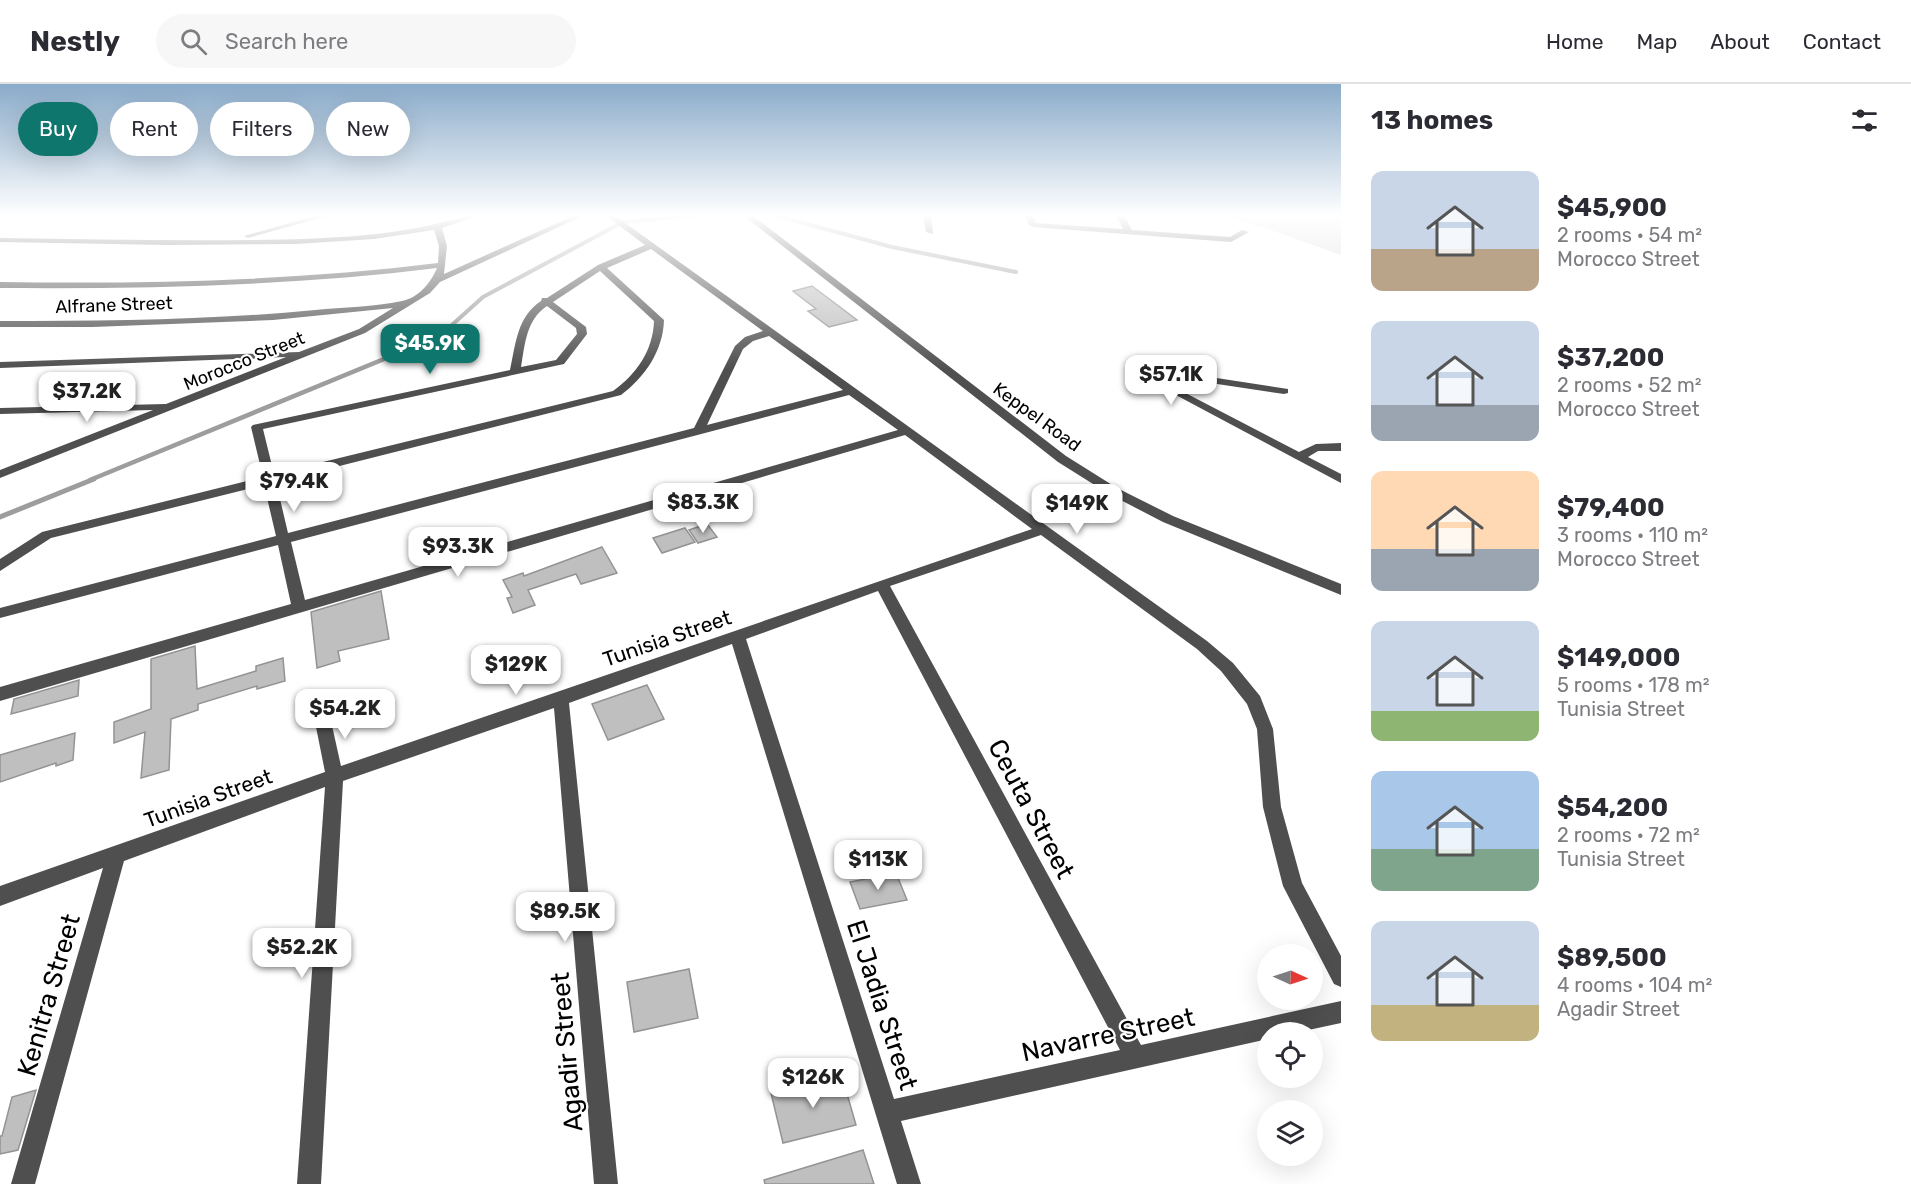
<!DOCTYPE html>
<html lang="en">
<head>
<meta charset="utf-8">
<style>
	body { margin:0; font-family:Rubik,sans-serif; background:#f7f7f7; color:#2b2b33; height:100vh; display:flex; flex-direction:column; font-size:22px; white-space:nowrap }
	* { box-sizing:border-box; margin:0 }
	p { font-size:20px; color:#7c7c81 }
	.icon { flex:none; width:33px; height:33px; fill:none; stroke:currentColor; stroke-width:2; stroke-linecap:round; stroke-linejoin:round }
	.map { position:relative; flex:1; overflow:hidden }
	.panel { display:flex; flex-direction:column; background:#fff; width:570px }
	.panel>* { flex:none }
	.banner { position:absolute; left:18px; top:18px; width:570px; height:54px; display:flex; gap:12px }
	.needle { width:39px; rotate:93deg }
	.controls { position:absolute; left:1257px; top:860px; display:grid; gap:12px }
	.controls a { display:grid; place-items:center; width:66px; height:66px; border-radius:50%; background:#fff; box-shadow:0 6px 24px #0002; font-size:30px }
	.price { position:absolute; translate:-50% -51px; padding:0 14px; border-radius:12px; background:#fff; color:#222; font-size:20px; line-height:39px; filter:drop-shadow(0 2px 3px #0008) }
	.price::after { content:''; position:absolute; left:50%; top:36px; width:18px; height:14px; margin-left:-9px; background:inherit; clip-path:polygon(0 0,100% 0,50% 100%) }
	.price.on { background:#0f766e; color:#fff }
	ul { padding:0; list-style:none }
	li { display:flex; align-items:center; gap:18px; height:150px; padding:0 30px }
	li span { display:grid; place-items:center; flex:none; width:168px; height:120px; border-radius:12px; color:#555 }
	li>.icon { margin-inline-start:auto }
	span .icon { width:72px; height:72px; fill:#fffc; stroke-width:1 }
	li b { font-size:26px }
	h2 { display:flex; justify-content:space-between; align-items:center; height:72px; padding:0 30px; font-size:26px }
	.pill { padding:0 21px; border-radius:27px; background:#fff; box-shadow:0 6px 24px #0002; font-size:21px; line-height:54px }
	.pill.on { background:#0f766e; color:#fff }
	header { display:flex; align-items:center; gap:36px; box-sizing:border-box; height:84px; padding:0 30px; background:#fff; border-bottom:2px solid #e1e1e2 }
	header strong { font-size:28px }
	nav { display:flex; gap:33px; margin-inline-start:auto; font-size:21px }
	.search { width:420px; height:54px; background:#f7f7f7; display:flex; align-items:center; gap:15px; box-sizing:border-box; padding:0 21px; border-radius:33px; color:#7c7c81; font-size:22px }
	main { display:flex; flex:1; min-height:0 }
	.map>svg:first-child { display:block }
	.green { fill:#d6d6d6 }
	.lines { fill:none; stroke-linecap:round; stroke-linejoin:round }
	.stream-far2 { stroke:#9d9d9d; stroke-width:4 }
	.stream-far1 { stroke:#9d9d9d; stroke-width:4.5 }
	.stream { stroke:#9d9d9d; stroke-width:5 }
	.building { fill:#bfbfbf; stroke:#939393; stroke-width:1.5 }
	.minor { fill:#4f4f4f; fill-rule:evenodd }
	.labels { text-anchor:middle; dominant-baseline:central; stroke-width:4.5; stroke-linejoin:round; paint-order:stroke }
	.far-street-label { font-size:18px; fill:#000; stroke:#fff }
	.street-label { font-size:21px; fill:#000; stroke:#fff }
	.near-street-label { font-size:26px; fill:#000; stroke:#fff }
</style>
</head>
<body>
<header>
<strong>Nestly</strong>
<div class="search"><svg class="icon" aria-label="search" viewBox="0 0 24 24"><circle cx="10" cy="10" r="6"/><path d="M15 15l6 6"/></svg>Search here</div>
<nav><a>Home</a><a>Map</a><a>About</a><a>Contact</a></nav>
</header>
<main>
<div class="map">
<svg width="1341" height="1100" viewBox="0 0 1341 1100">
	<rect width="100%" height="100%" fill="#fff"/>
	<!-- green -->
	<path class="green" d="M1218 131H1341V171L1265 144Z"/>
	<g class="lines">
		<!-- stream-far2 -->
		<g class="stream-far2">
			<path d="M774 131 892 163 1016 188"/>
			<path d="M443 249 483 213 623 138 699 131"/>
		</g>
		<!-- stream-far1 -->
		<path class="stream-far1" d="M90 396 440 252 445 247"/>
		<!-- stream -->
		<path class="stream" d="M0 433 94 395"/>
	</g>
	<!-- building -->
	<g class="building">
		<path d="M812 202 857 236 829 243 808 227 816 225 793 207Z"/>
		<path d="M707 440 717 453 698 459 689 446Z"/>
		<path d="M685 444 695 458 662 469 653 454Z"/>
		<path d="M602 463 617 489 581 500 576 490 528 506 535 521 513 529 507 514 512 513 503 496 523 489 524 492Z"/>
		<path d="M381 507 389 555 338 567 340 577 317 584 311 528Z"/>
		<path d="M195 562 197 605 256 587V582L283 574 285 597 257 605V602L198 620V626L171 635 169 686 141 694 145 648 114 659V638L151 625V575Z"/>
		<path d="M79 596 78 612 11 630 14 615Z"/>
		<path d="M647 601 664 635 608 656 592 620Z"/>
		<path d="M75 649 73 676 56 682V679L0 698V671Z"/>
		<path d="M896 789 907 816 860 825 850 798Z"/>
		<path d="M689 885 698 934 634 948 627 898Z"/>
		<path d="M841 989 856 1041 783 1059 771 1009Z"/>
		<path d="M36 1006 18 1066 0 1070V1052H2L12 1013Z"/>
		<path d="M863 1066 874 1100H765L764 1096Z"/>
	</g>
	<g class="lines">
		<!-- minor -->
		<g class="minor">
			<path d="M318 131H331L248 154 244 152Z"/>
			<path d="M469 131H481L442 144 447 162 444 190 575 131H585L440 198 430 209 365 249 0 394V386L153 326 0 330V324L166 320 286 273 0 284V278L299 268 359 245 393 224 273 236 92 243H0V237C105 237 211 236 315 226 343 223 374 223 402 217 418 214 431 199 437 184 291 202 146 205 0 204V198C147 200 292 197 438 179L439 162 434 146 374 155 295 160 168 161 0 158V154C84 155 168 157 252 156 325 155 400 153 469 131Z"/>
			<path d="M605 131H614L1207 557 1233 579 1260 612 1273 645 1281 723 1302 799 1341 872V903L1334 900 1283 802 1263 723 1257 645 1247 620 1221 587 1197 565 1041 451 890 502 1141 961 1341 917V939L1299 948H1268V955L901 1037 921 1100H897L732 560 569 619 618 1100H594L554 624 343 697 321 1100H297L325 703 124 777 35 1100H11L103 784 0 822V802L325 688 313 628 315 623 321 621 327 623 329 628 341 682 1032 445 905 351 0 617V603L291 520 278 461 0 534V524L276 452 264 401 51 454 0 487V475L42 448 263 393 251 343 253 341 510 286C516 259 517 233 541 217L542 214H547L598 181 645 161ZM651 165 763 247 745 253 735 262 694 344 288 449 276 398 621 311C645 293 663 267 664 236L607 184ZM600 187 654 237C653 266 637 290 613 307L274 390 263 345 564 280 587 250 586 243 553 218ZM547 222 576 244 577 250 556 276 521 283C525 260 526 236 547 222ZM769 252 843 306 707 341 743 265 753 257ZM849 311 898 346 305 516 291 458ZM878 507 1120 966 894 1015 746 555Z"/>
			<path d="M743 131H752L1066 372 1117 404 1173 432 1341 500V511L1163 438 1109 410 1058 378Z"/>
			<path d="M923 131H931L933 150 926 148Z"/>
			<path d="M1025 131H1033L1036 139 1123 145 1116 131H1124L1132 146 1230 153 1242 146 1249 148 1231 158 1033 143 1029 141Z"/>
			<path d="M1184 289 1288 305V309L1284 310 1184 295 1170 297V301L1299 368 1316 360 1341 359V367H1318L1308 373 1341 390V399L1159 302 1161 292Z"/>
		</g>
	</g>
	<!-- sky -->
	<linearGradient id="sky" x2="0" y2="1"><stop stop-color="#8aabca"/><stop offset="0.46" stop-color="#fff"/><stop offset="1" stop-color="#fff" stop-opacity="0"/></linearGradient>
	<rect width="1341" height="285" fill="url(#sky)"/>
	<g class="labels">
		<!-- far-street labels -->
		<g class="far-street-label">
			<text transform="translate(114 221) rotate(-2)">Alfrane Street</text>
			<text transform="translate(244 277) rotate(-22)">Morocco Street</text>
			<text transform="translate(1037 333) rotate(36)">Keppel Road</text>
		</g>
		<!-- street labels -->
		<g class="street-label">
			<text transform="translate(667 554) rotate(-19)">Tunisia Street</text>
			<text transform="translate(208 714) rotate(-20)">Tunisia Street</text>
		</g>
		<!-- near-street labels -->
		<g class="near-street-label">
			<text transform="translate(1031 725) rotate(62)">Ceuta Street</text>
			<text transform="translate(49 911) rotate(-74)">Kenitra Street</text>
			<text transform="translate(882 921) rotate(72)">El Jadia Street</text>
			<text transform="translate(1108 951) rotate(-12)">Navarre Street</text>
			<text transform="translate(567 968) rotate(-95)">Agadir Street</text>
		</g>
	</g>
</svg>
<div class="controls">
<a><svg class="needle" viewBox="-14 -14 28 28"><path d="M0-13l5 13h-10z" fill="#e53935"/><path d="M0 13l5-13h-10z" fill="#7c7c81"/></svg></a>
<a><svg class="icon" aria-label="locate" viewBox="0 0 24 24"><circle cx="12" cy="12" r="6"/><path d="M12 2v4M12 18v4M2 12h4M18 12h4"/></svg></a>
<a><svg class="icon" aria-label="layers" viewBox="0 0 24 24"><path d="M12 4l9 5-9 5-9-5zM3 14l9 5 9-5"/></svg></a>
</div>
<b class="price on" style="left:430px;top:291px">$45.9K</b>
<b class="price" style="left:1171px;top:322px">$57.1K</b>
<b class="price" style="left:87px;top:339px">$37.2K</b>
<b class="price" style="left:294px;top:429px">$79.4K</b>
<b class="price" style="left:703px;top:450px">$83.3K</b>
<b class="price" style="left:1077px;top:451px">$149K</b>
<b class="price" style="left:458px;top:494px">$93.3K</b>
<b class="price" style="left:516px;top:612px">$129K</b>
<b class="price" style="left:345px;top:656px">$54.2K</b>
<b class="price" style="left:878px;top:807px">$113K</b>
<b class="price" style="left:565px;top:859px">$89.5K</b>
<b class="price" style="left:302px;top:895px">$52.2K</b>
<b class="price" style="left:813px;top:1025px">$126K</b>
<div class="banner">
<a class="pill on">Buy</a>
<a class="pill">Rent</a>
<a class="pill">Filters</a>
<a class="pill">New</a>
</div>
</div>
<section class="panel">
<h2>13 homes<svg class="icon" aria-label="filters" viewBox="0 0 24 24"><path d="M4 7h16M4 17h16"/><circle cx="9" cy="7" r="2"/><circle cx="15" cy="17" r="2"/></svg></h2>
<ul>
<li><span style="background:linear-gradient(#c9d6e8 65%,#b9a48a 0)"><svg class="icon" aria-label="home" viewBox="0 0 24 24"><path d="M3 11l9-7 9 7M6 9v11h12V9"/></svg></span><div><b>$45,900</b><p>2 rooms · 54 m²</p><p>Morocco Street</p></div></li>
<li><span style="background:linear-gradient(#c9d6e8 70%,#9aa5b1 0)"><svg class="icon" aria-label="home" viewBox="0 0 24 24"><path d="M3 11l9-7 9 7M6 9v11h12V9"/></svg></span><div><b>$37,200</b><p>2 rooms · 52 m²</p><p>Morocco Street</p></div></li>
<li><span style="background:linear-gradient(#ffd9b3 65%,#9aa5b1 0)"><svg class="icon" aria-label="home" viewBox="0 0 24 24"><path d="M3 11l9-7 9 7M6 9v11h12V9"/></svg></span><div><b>$79,400</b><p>3 rooms · 110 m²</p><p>Morocco Street</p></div></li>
<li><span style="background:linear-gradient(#c9d6e8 75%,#8fb573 0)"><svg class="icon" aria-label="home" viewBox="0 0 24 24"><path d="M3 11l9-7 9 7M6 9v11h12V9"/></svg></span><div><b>$149,000</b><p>5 rooms · 178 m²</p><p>Tunisia Street</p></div></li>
<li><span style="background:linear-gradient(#a9c7e8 65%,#7fa58c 0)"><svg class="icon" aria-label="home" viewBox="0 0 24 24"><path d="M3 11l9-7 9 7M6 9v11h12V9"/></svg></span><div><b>$54,200</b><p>2 rooms · 72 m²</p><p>Tunisia Street</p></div></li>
<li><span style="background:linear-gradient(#c9d6e8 70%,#c2b280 0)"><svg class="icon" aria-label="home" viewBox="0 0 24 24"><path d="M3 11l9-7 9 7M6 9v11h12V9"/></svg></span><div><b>$89,500</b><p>4 rooms · 104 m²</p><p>Agadir Street</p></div></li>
</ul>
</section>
</main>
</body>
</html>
